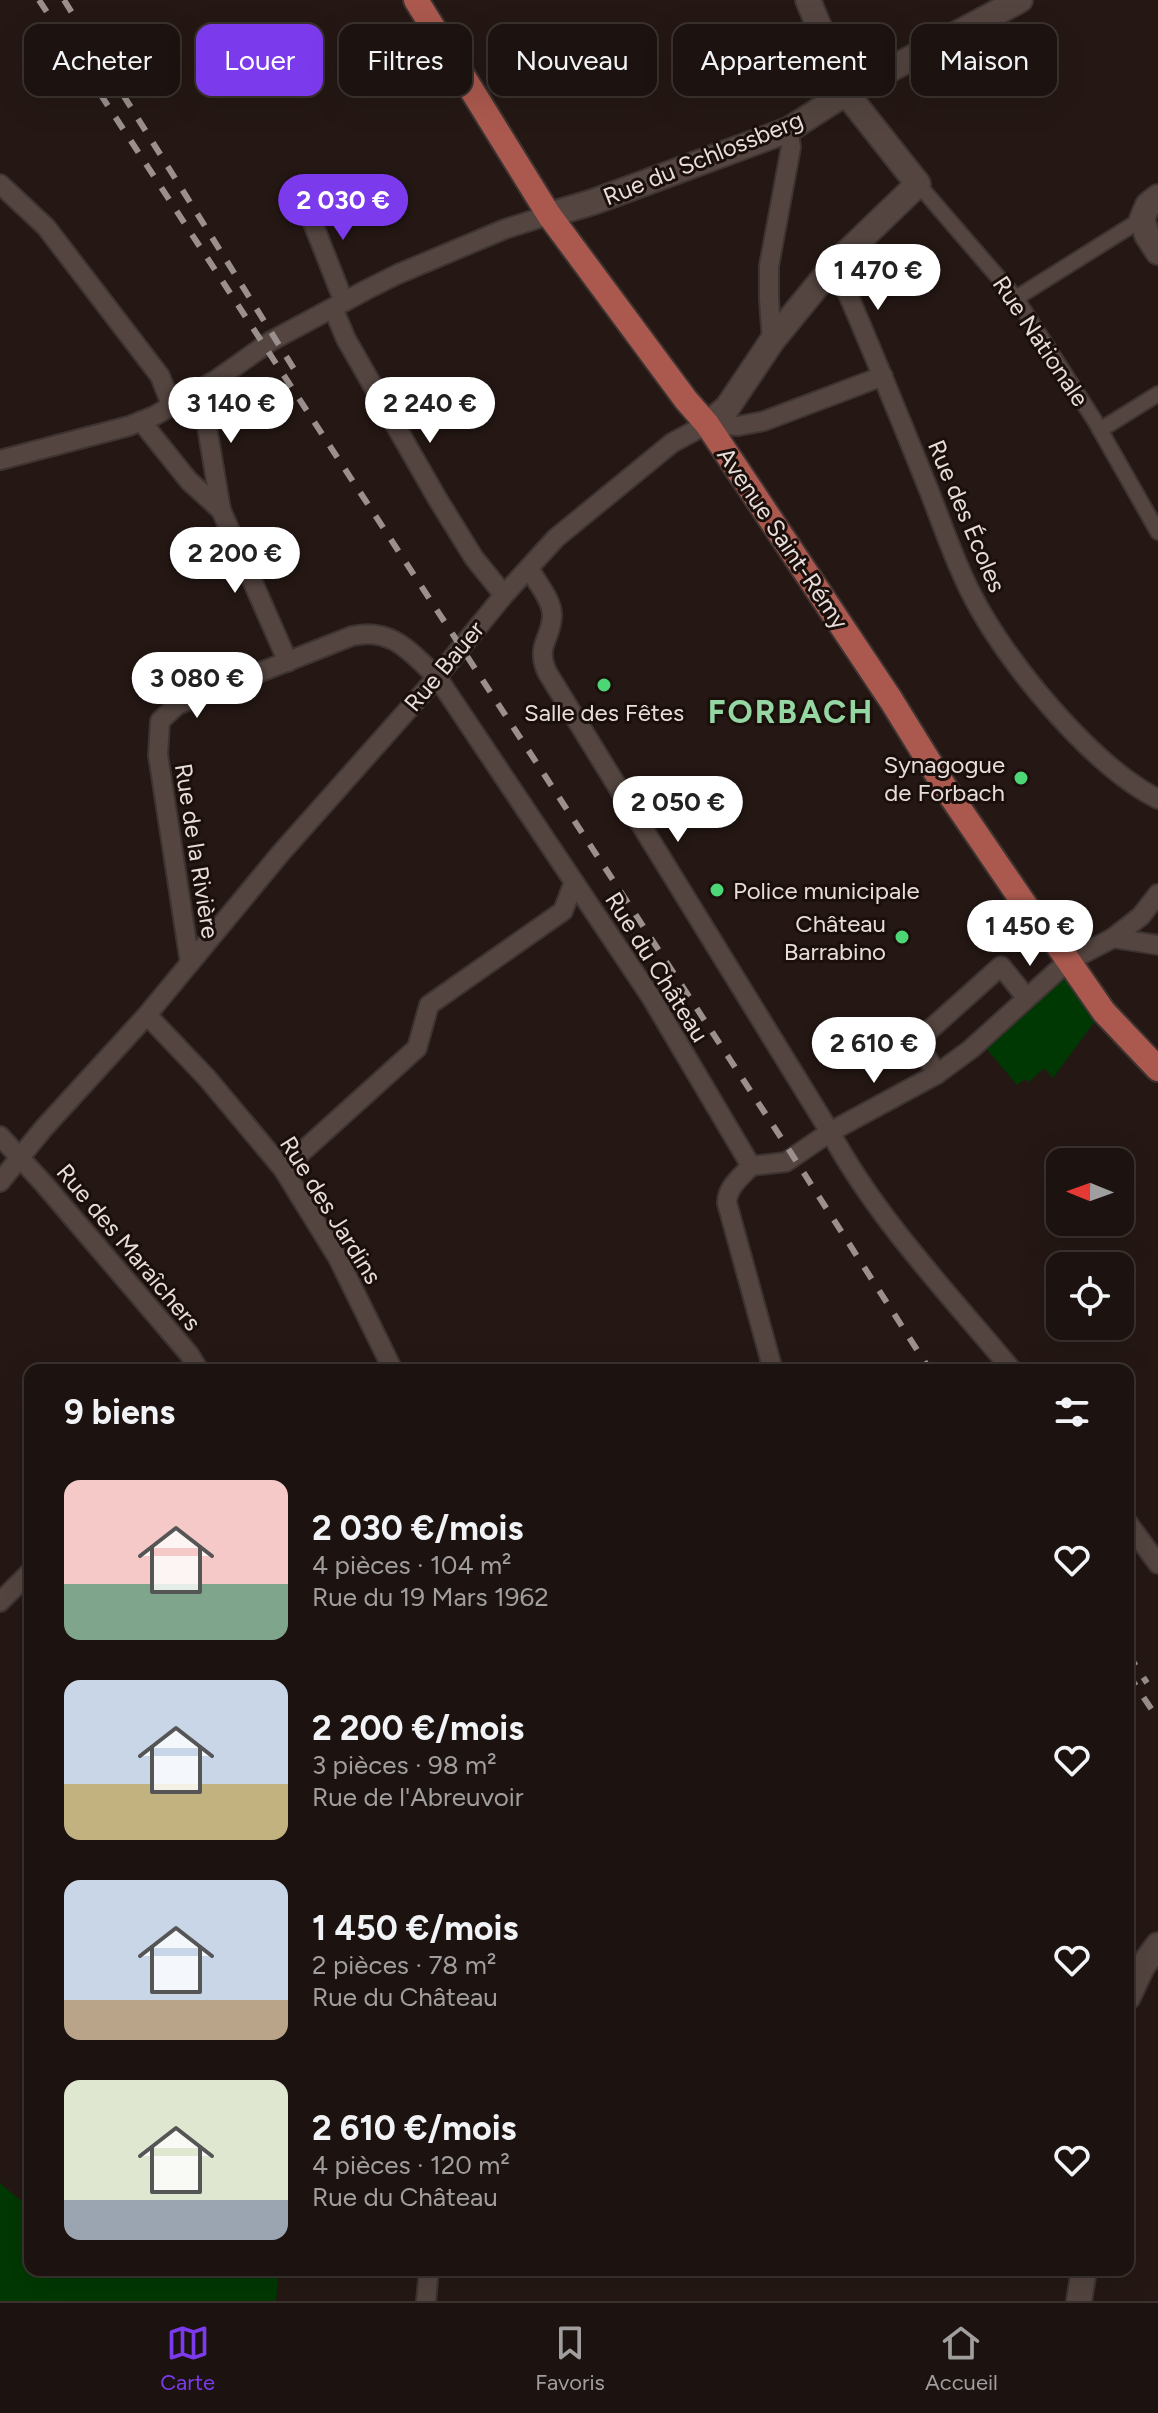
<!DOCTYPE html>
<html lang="fr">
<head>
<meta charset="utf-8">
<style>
	body { margin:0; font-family:Figtree,sans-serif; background:#29201d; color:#f1f3f6; height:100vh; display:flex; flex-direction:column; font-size:30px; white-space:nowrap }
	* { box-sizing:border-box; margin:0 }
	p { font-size:26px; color:#a09e9e }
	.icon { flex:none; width:44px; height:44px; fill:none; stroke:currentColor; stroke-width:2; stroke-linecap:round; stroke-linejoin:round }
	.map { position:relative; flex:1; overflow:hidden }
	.side { position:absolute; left:24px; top:1364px; width:1110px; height:912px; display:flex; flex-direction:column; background:#1c120f; border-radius:16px; box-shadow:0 8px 32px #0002,0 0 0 2px #3a322f }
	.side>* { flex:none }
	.banner { position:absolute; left:24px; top:24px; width:1110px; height:72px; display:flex; gap:16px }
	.needle { width:52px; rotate:271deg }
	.controls { position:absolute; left:1046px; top:1148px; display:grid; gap:16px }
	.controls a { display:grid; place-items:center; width:88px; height:88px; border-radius:16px; background:#1c120f; box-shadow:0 8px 32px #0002,0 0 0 2px #3a322f; font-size:40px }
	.price { position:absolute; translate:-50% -68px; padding:0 18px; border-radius:28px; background:#fff; color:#222; font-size:26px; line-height:52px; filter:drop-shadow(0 2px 4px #0008) }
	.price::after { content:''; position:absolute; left:50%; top:48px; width:24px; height:18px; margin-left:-12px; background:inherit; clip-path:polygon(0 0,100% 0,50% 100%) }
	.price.on { background:#7c3aed; color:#fff }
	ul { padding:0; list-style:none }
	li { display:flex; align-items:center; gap:24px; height:200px; padding:0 40px }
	li span { display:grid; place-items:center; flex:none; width:224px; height:160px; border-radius:16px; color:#555 }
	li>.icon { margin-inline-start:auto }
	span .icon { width:96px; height:96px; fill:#fffc; stroke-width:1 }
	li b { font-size:34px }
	h2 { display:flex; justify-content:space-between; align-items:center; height:96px; padding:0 40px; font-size:34px }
	.pill { padding:0 28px; border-radius:16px; background:#1c120f; box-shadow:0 8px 32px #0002,0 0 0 2px #3a322f; font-size:28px; line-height:72px }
	.pill.on { background:#7c3aed; color:#fff }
	.menu { display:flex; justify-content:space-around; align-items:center; height:112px; border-top:2px solid #3a322f; background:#1c120f; font-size:22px; color:#a09e9e }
	.menu a { display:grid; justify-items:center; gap:4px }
	.menu .on { color:#7c3aed }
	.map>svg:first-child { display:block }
	.green { fill:#003803 }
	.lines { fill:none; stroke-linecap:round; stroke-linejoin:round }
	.pedestrian-casing { stroke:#3d3432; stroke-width:18 }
	.minor-casing { stroke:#3d3432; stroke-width:22 }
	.tertiary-casing { stroke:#3d3432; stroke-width:28 }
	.secondary-casing { stroke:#3d3432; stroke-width:28 }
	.primary-casing { stroke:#3d3432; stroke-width:28 }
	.pedestrian { stroke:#544540; stroke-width:14 }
	.minor { stroke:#544540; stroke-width:18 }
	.tertiary { stroke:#544540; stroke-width:24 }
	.secondary { stroke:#544540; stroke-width:24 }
	.primary { stroke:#ab594e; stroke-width:24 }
	.rail { stroke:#9b908d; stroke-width:6; stroke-dasharray:14 14; stroke-linecap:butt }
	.poi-dot { fill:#4dd676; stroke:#1b0f0b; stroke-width:3 }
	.labels { text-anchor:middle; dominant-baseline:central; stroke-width:6; stroke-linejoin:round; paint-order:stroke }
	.street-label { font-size:24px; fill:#e7ddda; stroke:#1b0f0b }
	.poi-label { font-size:24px; fill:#e7ddda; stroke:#1b0f0b; text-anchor:end }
	.district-label { font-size:32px; font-weight:bold; letter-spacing:2px; fill:#95d7a2; stroke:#1b0f0b }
</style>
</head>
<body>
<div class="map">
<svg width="1158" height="2301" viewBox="0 0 1158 2301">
	<rect width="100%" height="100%" fill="#251814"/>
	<!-- green -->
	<g class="green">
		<path d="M1061 971 1098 1017 1053 1078 1044 1068 1029 1082 1025 1079 1017 1085 979 1040Z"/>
		<path d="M0 2183 30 2208V2270H279L276 2301H0Z"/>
	</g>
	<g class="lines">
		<defs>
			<g id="pedestrian">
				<path d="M918 184 1016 298 1095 421 1158 532"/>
				<path d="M1016 298 1142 219"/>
				<path d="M1100 430 1158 394"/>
			</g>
			<g id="minor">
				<path d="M0 184 46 227 160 376 172 407"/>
				<path d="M303 198 344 302"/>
				<path d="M835 264C867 338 898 413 928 488 942 523 954 561 972 595 1005 661 1092 766 1158 799"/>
				<path d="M333 308 346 339 437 498 474 558 504 595"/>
				<path d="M772 341 769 299V266L791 147 788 130"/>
				<path d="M191 396 207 427 221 510 288 662"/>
				<path d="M141 421 189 481 221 510"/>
				<path d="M0 460 129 426 154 416 216 380 271 341 366 290 398 274 505 229 549 215"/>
				<path d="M529 568C536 582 552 599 552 615 552 639 535 644 547 672L830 1132C878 1220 948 1293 1012 1370"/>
				<path d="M1113 938 1158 945"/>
				<path d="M190 963 158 755 160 721 177 705 352 636C392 627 410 652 437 677L651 997 751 1166 786 1162 830 1132 937 1074 971 1049 1067 962 1113 938 1141 916 1158 894"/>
				<path d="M147 1015 207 1078 283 1169 338 1258 393 1370"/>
				<path d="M937 1074 921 1048 924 1035 1001 966 1026 997"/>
				<path d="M0 1136 44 1184 189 1354 199 1370"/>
				<path d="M751 1166C741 1177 727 1187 727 1203L773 1370"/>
				<path d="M283 1169 417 1048 429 1005 563 911 574 882"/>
				<path d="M0 1182 43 1129 147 1015 280 854 437 677 504 595 556 538 672 443 707 424 738 426 764 421 883 376"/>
				<path d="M1128 1523 1158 1564"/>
				<path d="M0 1602 30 1572"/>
				<path d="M426 2301 429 2270"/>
			</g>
			<g id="tertiary">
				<path d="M1158 197 1148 205 1142 219 1147 235 1158 252"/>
				<path d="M549 215 593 202 788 130 846 93 1020 0"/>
			</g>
			<g id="secondary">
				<path d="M707 424 727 408 772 341 835 264 918 184 846 93 808 0"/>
				<path d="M1128 1997 1142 1967 1158 1945"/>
				<path d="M1079 2301 1084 2270"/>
			</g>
			<path id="primary" d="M416 0 549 215 686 400 707 424 891 700 946 789 1030 912 1054 940 1104 1012 1158 1069"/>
		</defs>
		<!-- pedestrian casing -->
		<use href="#pedestrian" class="pedestrian-casing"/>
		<!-- minor casing -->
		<use href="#minor" class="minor-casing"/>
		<!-- tertiary casing -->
		<use href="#tertiary" class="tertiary-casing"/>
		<!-- secondary casing -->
		<use href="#secondary" class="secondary-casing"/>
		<!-- primary casing -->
		<use href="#primary" class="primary-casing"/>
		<!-- pedestrian -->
		<use href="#pedestrian" class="pedestrian"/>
		<!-- minor -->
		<use href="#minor" class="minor"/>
		<!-- tertiary -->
		<use href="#tertiary" class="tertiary"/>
		<!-- secondary -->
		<use href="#secondary" class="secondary"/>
		<!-- primary -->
		<use href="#primary" class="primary"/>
		<!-- rail -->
		<g class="rail">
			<path d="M39 0 791 1153 930 1370"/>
			<path d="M64 0 299 377"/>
			<path d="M1128 1654 1147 1683"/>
			<path d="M1128 1674 1158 1719"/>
		</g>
	</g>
	<!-- markers -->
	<g class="poi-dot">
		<circle cx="604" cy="685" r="8"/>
		<circle cx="1021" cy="778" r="8"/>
		<circle cx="717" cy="890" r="8"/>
		<circle cx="902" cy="937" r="8"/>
	</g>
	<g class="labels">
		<!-- street labels -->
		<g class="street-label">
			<text transform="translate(703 158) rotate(-22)">Rue du Schlossberg</text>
			<text transform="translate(1041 341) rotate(56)">Rue Nationale</text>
			<text transform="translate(967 516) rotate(67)">Rue des Écoles</text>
			<text transform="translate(783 538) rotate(56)">Avenue Saint-Rémy</text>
			<text transform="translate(444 666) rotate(-50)">Rue Bauer</text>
			<text transform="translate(197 851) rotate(81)">Rue de la Rivière</text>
			<text transform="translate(657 967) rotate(58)">Rue du Château</text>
			<text transform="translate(331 1210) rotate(58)">Rue des Jardins</text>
			<text transform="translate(129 1247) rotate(50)">Rue des Maraîchers</text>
		</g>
		<!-- poi labels -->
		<g class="poi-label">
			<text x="604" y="712" text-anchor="middle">Salle des Fêtes</text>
			<text x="1005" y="764">Synagogue<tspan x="1005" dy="28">de Forbach</tspan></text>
			<text x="733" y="890" text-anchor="start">Police municipale</text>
			<text x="886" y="923">Château<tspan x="886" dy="28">Barrabino</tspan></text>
		</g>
		<!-- district labels -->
		<g class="district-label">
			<text x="791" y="712">FORBACH</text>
		</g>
	</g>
</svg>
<div class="controls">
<a><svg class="needle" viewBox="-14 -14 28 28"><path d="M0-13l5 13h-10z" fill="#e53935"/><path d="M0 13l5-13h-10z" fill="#a09e9e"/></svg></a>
<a><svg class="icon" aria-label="locate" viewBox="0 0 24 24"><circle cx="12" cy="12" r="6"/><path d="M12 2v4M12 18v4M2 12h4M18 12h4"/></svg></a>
</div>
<b class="price on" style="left:343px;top:242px">2 030 €</b>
<b class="price" style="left:878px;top:312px">1 470 €</b>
<b class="price" style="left:231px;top:445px">3 140 €</b>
<b class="price" style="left:430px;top:445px">2 240 €</b>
<b class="price" style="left:235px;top:595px">2 200 €</b>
<b class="price" style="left:197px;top:720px">3 080 €</b>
<b class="price" style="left:678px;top:844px">2 050 €</b>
<b class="price" style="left:1030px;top:968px">1 450 €</b>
<b class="price" style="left:874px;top:1085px">2 610 €</b>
<div class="banner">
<a class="pill">Acheter</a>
<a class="pill on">Louer</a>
<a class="pill">Filtres</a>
<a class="pill">Nouveau</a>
<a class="pill">Appartement</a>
<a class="pill">Maison</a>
</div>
<section class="side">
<h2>9 biens<svg class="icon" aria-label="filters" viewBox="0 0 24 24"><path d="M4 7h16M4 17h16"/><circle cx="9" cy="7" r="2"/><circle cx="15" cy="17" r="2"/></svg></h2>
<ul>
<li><span style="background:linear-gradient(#f6c9c9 65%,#7fa58c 0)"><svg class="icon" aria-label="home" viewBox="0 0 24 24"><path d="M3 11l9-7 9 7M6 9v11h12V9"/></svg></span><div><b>2 030 €/mois</b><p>4 pièces · 104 m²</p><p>Rue du 19 Mars 1962</p></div><svg class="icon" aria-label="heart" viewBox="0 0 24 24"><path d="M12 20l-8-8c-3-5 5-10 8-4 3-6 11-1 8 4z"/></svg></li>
<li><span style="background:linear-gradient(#c9d6e8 65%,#c2b280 0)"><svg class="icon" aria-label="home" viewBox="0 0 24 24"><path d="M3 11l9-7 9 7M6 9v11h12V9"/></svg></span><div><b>2 200 €/mois</b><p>3 pièces · 98 m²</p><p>Rue de l'Abreuvoir</p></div><svg class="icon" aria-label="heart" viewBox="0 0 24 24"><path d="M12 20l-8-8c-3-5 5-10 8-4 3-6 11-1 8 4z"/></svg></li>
<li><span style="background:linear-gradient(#c9d6e8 75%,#b9a48a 0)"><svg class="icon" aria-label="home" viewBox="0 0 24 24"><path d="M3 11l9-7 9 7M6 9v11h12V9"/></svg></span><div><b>1 450 €/mois</b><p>2 pièces · 78 m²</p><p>Rue du Château</p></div><svg class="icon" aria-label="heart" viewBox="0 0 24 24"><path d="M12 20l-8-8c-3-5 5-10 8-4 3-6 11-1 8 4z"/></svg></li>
<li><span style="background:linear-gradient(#dfe7d0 75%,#9aa5b1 0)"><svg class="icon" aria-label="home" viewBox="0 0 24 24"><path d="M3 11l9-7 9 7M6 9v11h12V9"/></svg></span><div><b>2 610 €/mois</b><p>4 pièces · 120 m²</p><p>Rue du Château</p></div><svg class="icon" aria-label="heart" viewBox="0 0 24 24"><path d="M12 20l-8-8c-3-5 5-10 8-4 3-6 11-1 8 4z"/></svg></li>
</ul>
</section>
</div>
<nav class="menu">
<a class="on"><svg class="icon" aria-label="map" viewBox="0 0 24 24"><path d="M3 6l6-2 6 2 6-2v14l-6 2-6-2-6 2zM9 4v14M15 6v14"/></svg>Carte</a>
<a><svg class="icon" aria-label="saved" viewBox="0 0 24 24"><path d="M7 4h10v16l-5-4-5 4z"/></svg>Favoris</a>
<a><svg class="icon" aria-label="home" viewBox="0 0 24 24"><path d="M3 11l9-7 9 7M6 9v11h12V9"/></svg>Accueil</a>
</nav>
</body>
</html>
